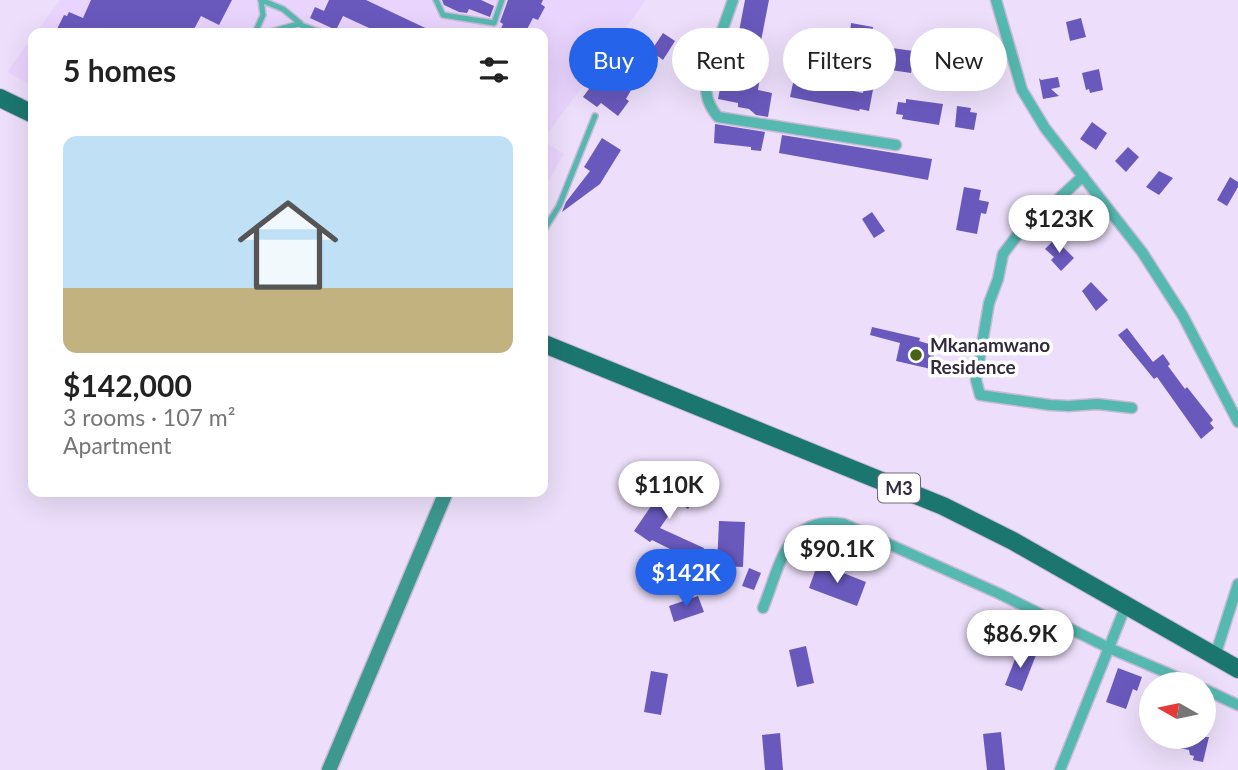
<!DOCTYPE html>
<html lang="en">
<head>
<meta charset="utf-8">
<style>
	body { margin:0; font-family:Lato,sans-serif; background:#f2f2f2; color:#222; height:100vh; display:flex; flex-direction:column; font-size:26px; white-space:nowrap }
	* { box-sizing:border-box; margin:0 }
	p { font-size:23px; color:#767676 }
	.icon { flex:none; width:38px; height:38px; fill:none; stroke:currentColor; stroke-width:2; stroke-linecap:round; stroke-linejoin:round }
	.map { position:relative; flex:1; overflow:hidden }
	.details { position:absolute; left:28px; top:28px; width:520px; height:469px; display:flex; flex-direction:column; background:#fff; border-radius:14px; box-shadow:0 7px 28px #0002 }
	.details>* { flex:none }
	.banner { position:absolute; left:569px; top:28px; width:564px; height:63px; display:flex; gap:14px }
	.needle { width:46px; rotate:279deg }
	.controls { position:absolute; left:1139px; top:672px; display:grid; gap:14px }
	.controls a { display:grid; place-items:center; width:77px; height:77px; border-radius:50%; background:#fff; box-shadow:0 7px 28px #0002; font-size:35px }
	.price { position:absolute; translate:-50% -60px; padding:0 16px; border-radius:24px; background:#fff; color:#222; font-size:23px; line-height:46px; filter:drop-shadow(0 2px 4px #0008) }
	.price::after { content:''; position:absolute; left:50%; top:42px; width:21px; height:16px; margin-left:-10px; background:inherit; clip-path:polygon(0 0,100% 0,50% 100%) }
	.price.active { background:#2563eb; color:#fff }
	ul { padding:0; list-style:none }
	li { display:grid; align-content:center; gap:14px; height:371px; padding:0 35px }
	li span { display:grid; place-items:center; height:217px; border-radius:14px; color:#555 }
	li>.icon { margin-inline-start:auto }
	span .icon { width:126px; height:126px; fill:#fffc; stroke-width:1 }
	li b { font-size:30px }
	h2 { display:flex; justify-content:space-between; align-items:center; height:84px; padding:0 35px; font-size:30px }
	.pill { padding:0 24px; border-radius:32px; background:#fff; box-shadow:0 7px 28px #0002; font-size:24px; line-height:63px }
	.pill.active { background:#2563eb; color:#fff }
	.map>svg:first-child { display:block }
	.built { fill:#e9d4fe }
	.building { fill:#6a59bd }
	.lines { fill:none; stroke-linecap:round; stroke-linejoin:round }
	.service-casing { stroke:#c8bbd5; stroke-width:8 }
	.minor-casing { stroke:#c8bbd5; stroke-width:13 }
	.secondary-casing { stroke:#c8bbd5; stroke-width:17 }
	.trunk-casing { stroke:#c8bbd5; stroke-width:20 }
	.service { stroke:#55b9b1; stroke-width:5 }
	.minor { stroke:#55b9b1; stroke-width:10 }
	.secondary { stroke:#3d9890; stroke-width:14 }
	.trunk { stroke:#1c7670; stroke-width:18 }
	.poi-dot { fill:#476315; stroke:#fff; stroke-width:2.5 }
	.labels { text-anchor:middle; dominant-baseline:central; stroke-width:7; stroke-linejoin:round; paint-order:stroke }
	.shield { fill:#fff; stroke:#706a76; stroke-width:2 }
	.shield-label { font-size:18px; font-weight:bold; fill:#332a3b }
	.poi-label { font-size:19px; font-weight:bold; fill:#332a3b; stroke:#fff; text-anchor:start }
</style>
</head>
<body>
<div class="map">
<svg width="1238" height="770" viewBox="0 0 1238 770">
	<rect width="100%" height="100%" fill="#eddffb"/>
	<!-- built -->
	<g class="built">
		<path d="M60 0H646L543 140 564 154 543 190 542 33H35Z"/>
		<path d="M33 36V86L7 72Z"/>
	</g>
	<!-- building -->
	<g class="building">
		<path d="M91 0H232L219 25 201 16 192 33H55L64 15 67 16 69 12 83 18Z"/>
		<path d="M329 0H366L436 33H380L343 16 336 30 310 18 315 7 324 11Z"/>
		<path d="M442 0H481L494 6 490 17 469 9 467 13 459 12 444 5Z"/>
		<path d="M508 0H543L541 4 545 7 538 20 533 18 525 33H499L503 24 500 22Z"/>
		<path d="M745 0H769L759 51 736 47Z"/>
		<path d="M1081 18 1086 37 1070 41 1066 22Z"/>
		<path d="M851 23 873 27 869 45 914 51 911 73 877 68 869 111 860 109 859 111 790 97 793 83 799 84 804 56 822 59 818 84 863 93 868 67 832 62 835 41 849 43Z"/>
		<path d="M663 33 675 41 663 60 651 51Z"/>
		<path d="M633 54 647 62 626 99 629 101 618 116 601 103 597 107 583 97 597 78 613 90Z"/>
		<path d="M1099 69 1103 90 1090 93 1089 89 1086 90 1082 73Z"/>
		<path d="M723 73 760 77 758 90 772 93 768 117 756 115 749 109 738 107V103L718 99Z"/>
		<path d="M1058 77 1060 87 1051 89 1059 96 1043 99 1039 78 1041 80Z"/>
		<path d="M906 99 943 104 939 125 902 119 903 115 896 114 898 102 906 103Z"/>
		<path d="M957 106 971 108 970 112 977 113 974 130 955 127Z"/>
		<path d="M1092 122 1107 133 1096 150 1080 139Z"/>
		<path d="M715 124 765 132 761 151 751 150V147L714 143Z"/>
		<path d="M782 135 932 159 928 180 779 153Z"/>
		<path d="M602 138 621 150 600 184 562 212 566 202 590 171 584 167Z"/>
		<path d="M1128 147 1139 157 1126 172 1115 161Z"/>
		<path d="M1159 171 1173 178 1159 195 1146 187Z"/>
		<path d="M1230 177 1238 182V187L1227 206 1217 200Z"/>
		<path d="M964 187 981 190 979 200 989 202 986 214 981 213 977 234 956 230Z"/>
		<path d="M872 212 885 231 874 238 862 219Z"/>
		<path d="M1055 239 1074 258 1061 271 1051 260 1054 257 1045 249Z"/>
		<path d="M1091 282 1108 300 1096 311 1082 291Z"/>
		<path d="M872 327 920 338 919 341 929 344V347L936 348 931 369 896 361 900 343 870 335Z"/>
		<path d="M1127 328 1153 362 1163 354 1170 364 1168 366 1185 389 1187 387 1213 420 1210 423 1214 428 1201 439 1157 377 1154 379 1118 335Z"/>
		<path d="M671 477 697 496 688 509 678 502 660 528 704 548 698 563 652 540 650 542 634 531Z"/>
		<path d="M719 521 745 522 743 567 717 566Z"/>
		<path d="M818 563 866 582 857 606 809 588Z"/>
		<path d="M749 568 761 573 754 590 742 586Z"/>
		<path d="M698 596 704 612 674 622 669 606Z"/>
		<path d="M806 646 814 683 797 687 789 650Z"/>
		<path d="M1019 649 1036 655 1022 691 1005 685Z"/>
		<path d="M1118 668 1142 677 1137 691 1133 689 1126 709 1106 702Z"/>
		<path d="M651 671 668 674 661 715 644 712Z"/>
		<path d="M1001 732 1005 770H987L983 734Z"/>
		<path d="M780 733 783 770H765L762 735Z"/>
		<path d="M1181 737H1209L1203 762 1193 760 1194 756 1190 755 1189 750 1179 748Z"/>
	</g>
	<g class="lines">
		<defs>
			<g id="service">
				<path d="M261 0 283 9 300 23"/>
				<path d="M436 0 443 15 494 23 502 0"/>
				<path d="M255 33 263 15 261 0"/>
				<path d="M266 33 298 24 323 33"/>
				<path d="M542 233 559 206 595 116"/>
			</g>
			<g id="minor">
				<path d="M733 0 706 76C705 93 707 104 718 117L896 145"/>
				<path d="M996 0 1022 90 1045 128 1142 252 1183 316 1238 422"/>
				<path d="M1083 176 1053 204 1025 225 1003 254 998 279 989 303 976 380 980 395 1050 405 1069 406 1097 404 1132 408"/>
				<path d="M763 608C780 566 786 514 844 524L1000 594 1109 648 1193 684"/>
				<path d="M1215 656 1238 584"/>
				<path d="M1204 689 1238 705"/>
				<path d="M1060 770 1126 605"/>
			</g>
			<path id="secondary" d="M329 770 446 492"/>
			<g id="trunk">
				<path d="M0 98 33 114"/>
				<path d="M542 343 943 506 1013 541 1238 669"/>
			</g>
		</defs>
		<!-- service casing -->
		<use href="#service" class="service-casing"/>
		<!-- minor casing -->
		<use href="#minor" class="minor-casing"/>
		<!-- secondary casing -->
		<use href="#secondary" class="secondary-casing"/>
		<!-- trunk casing -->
		<use href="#trunk" class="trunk-casing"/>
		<!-- service -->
		<use href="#service" class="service"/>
		<!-- minor -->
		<use href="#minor" class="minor"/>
		<!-- secondary -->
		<use href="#secondary" class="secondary"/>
		<!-- trunk -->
		<use href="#trunk" class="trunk"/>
	</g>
	<!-- markers -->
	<circle class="poi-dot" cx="916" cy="355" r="7"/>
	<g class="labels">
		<!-- shield labels -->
		<rect class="shield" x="878" y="473.5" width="42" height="29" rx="5"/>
		<g class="shield-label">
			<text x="899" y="488">M3</text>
		</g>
		<!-- poi labels -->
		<g class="poi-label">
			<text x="930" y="344">Mkanamwano<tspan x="930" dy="22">Residence</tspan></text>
		</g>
	</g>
</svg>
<div class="controls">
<a><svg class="needle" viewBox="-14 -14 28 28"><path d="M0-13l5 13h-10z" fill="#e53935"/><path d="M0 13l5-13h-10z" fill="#767676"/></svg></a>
</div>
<b class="price" style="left:1059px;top:255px">$123K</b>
<b class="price" style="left:669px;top:521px">$110K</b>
<b class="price" style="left:837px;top:585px">$90.1K</b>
<b class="price active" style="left:686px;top:609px">$142K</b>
<b class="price" style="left:1020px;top:670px">$86.9K</b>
<div class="banner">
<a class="pill active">Buy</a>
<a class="pill">Rent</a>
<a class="pill">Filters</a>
<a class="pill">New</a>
</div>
<section class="details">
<h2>5 homes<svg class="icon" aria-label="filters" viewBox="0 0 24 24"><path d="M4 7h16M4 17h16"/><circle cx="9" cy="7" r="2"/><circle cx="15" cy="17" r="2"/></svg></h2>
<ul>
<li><span style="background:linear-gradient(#bfe0f5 70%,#c2b280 0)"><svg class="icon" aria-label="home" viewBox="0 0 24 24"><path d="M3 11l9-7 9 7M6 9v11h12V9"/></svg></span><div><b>$142,000</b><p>3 rooms · 107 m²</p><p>Apartment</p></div></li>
</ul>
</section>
</div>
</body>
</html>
